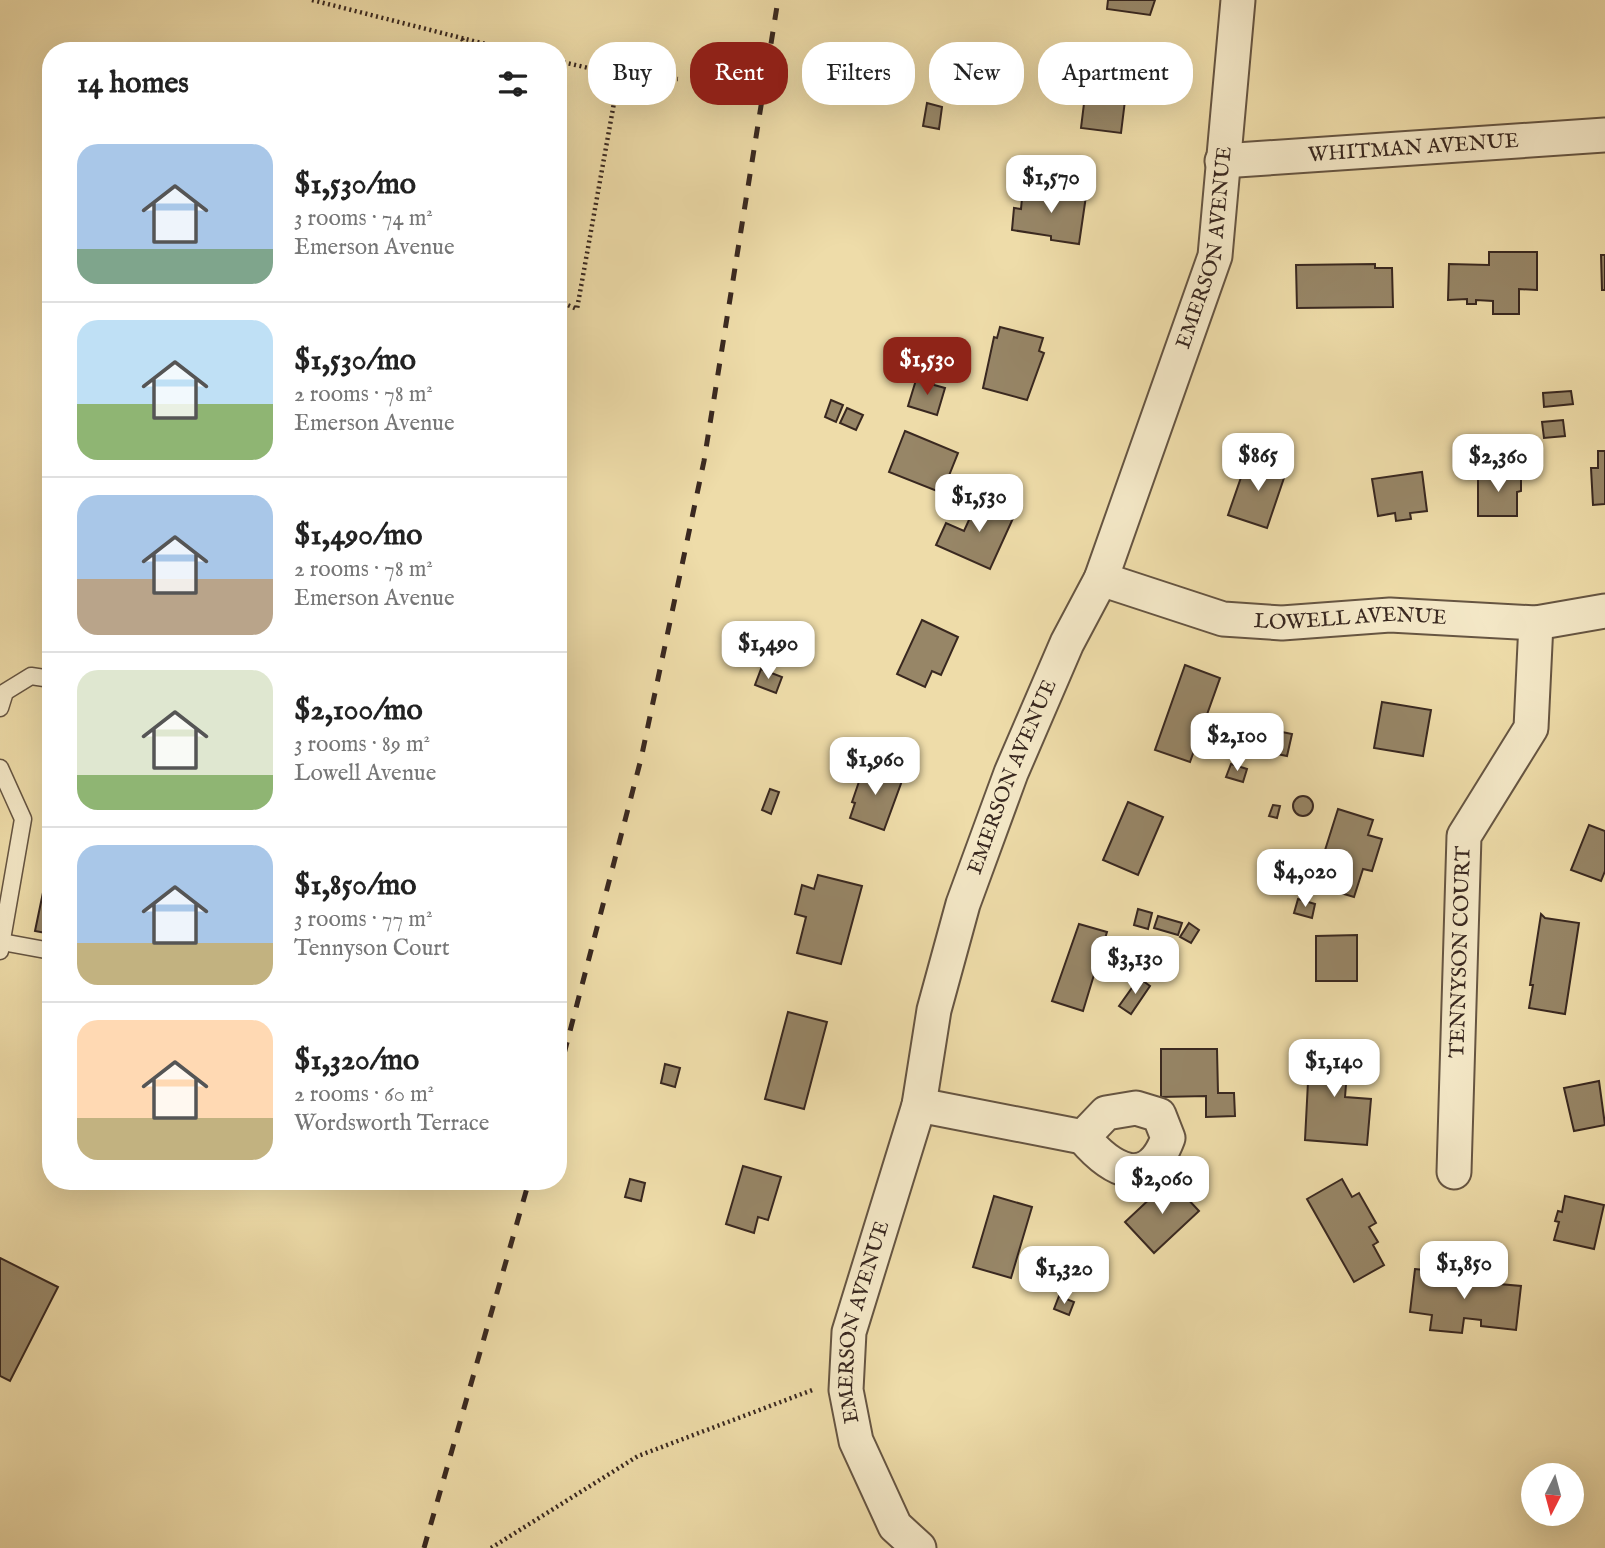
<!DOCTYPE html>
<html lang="en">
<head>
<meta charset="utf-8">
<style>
	body { margin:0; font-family:"IM FELL English",serif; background:#f2f2f2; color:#222; height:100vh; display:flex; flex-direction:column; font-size:26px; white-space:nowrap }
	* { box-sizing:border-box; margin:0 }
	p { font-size:23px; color:#767676 }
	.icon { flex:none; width:38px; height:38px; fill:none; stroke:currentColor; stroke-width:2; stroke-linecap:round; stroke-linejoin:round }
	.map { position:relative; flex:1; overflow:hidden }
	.sheet { position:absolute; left:42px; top:42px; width:525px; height:1148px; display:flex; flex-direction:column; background:#fff; border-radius:28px; box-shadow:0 7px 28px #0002 }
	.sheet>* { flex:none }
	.top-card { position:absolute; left:588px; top:42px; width:665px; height:63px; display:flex; gap:14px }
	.needle { width:46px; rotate:186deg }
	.tools { position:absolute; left:1521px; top:1463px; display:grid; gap:14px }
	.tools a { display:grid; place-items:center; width:63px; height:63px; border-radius:50%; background:#fff; box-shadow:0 7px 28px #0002; font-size:35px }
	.price { position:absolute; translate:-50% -60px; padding:0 16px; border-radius:14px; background:#fff; color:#222; font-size:23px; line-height:46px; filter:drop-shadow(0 2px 4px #0008) }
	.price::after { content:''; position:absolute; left:50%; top:42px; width:21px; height:16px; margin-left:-10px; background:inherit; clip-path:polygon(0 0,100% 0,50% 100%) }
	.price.on { background:#8f2418; color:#fff }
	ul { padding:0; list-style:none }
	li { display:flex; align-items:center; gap:21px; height:175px; padding:0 35px }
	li+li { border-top:2px solid #e0e0e0 }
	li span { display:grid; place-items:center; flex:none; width:196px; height:140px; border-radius:21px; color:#555 }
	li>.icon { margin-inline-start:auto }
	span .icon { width:84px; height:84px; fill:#fffc; stroke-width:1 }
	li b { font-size:30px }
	h2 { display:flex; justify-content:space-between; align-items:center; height:84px; padding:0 35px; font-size:30px }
	.pill { padding:0 24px; border-radius:28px; background:#fff; box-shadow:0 7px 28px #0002; font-size:24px; line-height:63px }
	.pill.on { background:#8f2418; color:#fff }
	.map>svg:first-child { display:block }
	.building { fill:#978667; stroke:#392820; stroke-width:2 }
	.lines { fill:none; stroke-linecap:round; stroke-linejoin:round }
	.lane-casing { stroke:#665542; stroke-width:19 }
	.street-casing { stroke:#665542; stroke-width:37 }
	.path { stroke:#392820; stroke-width:4.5; stroke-dasharray:2 3.5; stroke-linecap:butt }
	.lane { stroke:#f4e8c7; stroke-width:16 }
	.street { stroke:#f4e8c7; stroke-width:33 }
	.rail { stroke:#392820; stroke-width:5; stroke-dasharray:12 12; stroke-linecap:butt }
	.labels { text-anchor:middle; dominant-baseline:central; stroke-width:6; stroke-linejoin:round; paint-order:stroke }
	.street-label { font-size:21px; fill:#392820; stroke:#f4e8c7 }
</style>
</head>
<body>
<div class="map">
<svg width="1605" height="1548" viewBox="0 0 1605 1548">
	<rect width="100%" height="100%" fill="#eedca9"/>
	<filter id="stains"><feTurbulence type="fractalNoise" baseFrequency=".00286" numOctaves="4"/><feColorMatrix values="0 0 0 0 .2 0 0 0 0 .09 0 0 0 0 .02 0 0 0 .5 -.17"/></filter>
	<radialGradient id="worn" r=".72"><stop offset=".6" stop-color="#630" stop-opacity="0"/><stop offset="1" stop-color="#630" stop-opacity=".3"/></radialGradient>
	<!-- building -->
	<g class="building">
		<path d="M1108 0H1155L1150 15 1107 9Z"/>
		<path d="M1088 71 1128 76 1121 133 1081 128Z"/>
		<path d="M927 103 942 107 939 129 923 126Z"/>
		<path d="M1023 187 1086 196 1079 244 1051 240V236L1012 230 1014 208 1021 209Z"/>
		<path d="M1489 252H1537V290L1519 289V314H1493V301L1476 300V304H1467V299L1448 300 1449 264 1489 265Z"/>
		<path d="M1601 255H1605V290H1602Z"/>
		<path d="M1375 264V268H1392L1393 307 1297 308 1296 265Z"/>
		<path d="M1000 327 1043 338 1039 351 1044 353 1027 400 983 388 994 337 997 338Z"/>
		<path d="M916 380 945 388 937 415 908 406Z"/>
		<path d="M1571 391 1573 404 1544 407 1543 393Z"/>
		<path d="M831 400 843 405 836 422 825 417Z"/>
		<path d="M847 408 863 415 856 430 840 423Z"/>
		<path d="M1563 420 1565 436 1544 438 1542 422Z"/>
		<path d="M905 431 958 453 942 493 889 472Z"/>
		<path d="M1598 451H1605V504L1593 505 1591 468H1598Z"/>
		<path d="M1266 459 1284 465 1281 474 1285 475 1267 528 1228 515 1246 463 1262 468Z"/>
		<path d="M1422 472 1427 511 1410 513 1411 519 1396 521 1395 513 1378 516 1372 479Z"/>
		<path d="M1478 474H1521V491L1517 492V516H1478Z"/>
		<path d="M979 498 1015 514 990 569 936 545 946 523 964 531Z"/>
		<path d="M922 620 958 637 941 675 932 671 925 687 897 674Z"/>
		<path d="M1185 665 1220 678 1190 762 1155 750Z"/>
		<path d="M761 669 782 677 776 693 755 685Z"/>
		<path d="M1382 702 1431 710 1423 756 1374 748Z"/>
		<path d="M1277 731 1292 734 1287 756 1272 753Z"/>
		<path d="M865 764 903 778 884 830 850 818 855 803 852 802Z"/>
		<path d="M1231 764 1247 769 1243 782 1226 777Z"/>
		<path d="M770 789 779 792 771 814 762 810Z"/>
		<circle cx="1303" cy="806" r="10"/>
		<path d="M1128 802 1163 817 1138 875 1103 860Z"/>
		<path d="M1273 805 1280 806 1277 818 1269 816Z"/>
		<path d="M1338 809 1373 820 1368 835 1382 839 1372 871 1363 869 1354 897 1314 885Z"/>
		<path d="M1589 825 1605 831V871L1601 881 1571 870Z"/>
		<path d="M51 854V934L35 931Z"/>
		<path d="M818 875 862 886 841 964 797 953 806 917 795 914 802 885 814 889Z"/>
		<path d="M1298 899 1315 904 1312 918 1294 913Z"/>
		<path d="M1138 909 1152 913 1148 929 1134 925Z"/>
		<path d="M1541 914 1545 918 1579 923 1565 1014 1529 1008 1533 985H1530Z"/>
		<path d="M1158 916 1182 923 1178 935 1154 928Z"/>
		<path d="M1189 923 1199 930 1191 943 1180 937Z"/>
		<path d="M1079 924 1107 932 1083 1011 1052 1001Z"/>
		<path d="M1357 935V981H1316V936Z"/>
		<path d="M1162 958 1174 967 1168 975 1156 966Z"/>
		<path d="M1139 978 1150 986 1131 1014 1119 1006Z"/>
		<path d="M788 1012 827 1022 804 1109 765 1099Z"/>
		<path d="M1310 1043 1349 1046 1345 1097 1371 1099 1367 1145 1305 1140Z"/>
		<path d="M1161 1049H1217L1218 1093H1234L1235 1116 1206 1117V1096L1161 1097Z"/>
		<path d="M665 1064 680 1068 675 1087 661 1083Z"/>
		<path d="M1599 1081 1605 1125 1574 1131 1564 1088Z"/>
		<path d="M743 1166 781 1177 768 1220 758 1217 754 1233 726 1224Z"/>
		<path d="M630 1179 645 1183 641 1201 625 1197Z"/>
		<path d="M1342 1179 1352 1197 1359 1193 1376 1223 1369 1227 1378 1242 1373 1245 1384 1265 1354 1282 1307 1199Z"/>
		<path d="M1170 1180 1199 1211 1154 1253 1125 1222Z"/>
		<path d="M994 1196 1032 1207 1011 1278 973 1267Z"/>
		<path d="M1565 1196 1604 1205 1594 1249 1554 1240 1559 1222 1555 1221 1558 1211 1562 1212Z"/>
		<path d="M0 1258 58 1287 10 1381 0 1376Z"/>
		<path d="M1415 1269 1489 1277 1488 1283 1521 1286 1516 1330 1481 1326V1320L1464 1318 1462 1333 1430 1330 1432 1315 1410 1312Z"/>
		<path d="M1059 1296 1074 1302 1069 1315 1054 1309Z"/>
	</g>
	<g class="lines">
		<defs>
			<g id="lane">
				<path d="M0 708 5 692 31 676 51 679"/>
				<path d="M0 768 23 819 0 951"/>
				<path d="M2 942 51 951"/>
			</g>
			<g id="street">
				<path id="s1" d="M1222 161 1605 135"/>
				<path id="s2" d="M1101 579 1223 619 1282 623 1390 615 1536 623 1605 611"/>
				<path d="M919 1105 1083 1137"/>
				<path d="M1136 1108 1159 1115 1168 1138C1148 1192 1111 1170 1083 1137L1106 1113Z"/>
				<path id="s3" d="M1454 1172 1464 836 1531 728 1536 623"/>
				<path id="s4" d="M919 1548 895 1526 856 1441 846 1390 849 1332 919 1105 934 1010 963 904 1011 773 1067 643 1101 579 1215 256 1238 0"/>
			</g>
		</defs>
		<!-- lane casing -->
		<use href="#lane" class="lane-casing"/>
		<!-- street casing -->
		<use href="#street" class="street-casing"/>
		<!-- path -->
		<g class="path">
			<path d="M312 0 513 51"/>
			<path d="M462 39 469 51"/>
			<path d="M558 61 619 75 678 79"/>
			<path d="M558 301 577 309 619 75"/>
			<path d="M491 1548 638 1456 815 1389"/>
		</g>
		<!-- lane -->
		<use href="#lane" class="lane"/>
		<!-- street -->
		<use href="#street" class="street"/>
		<!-- rail -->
		<g class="rail">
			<path d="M558 1077 641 759 704 461 778 0"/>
			<path d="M424 1548 529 1181"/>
		</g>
	</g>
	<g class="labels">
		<!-- street labels -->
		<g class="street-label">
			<text stroke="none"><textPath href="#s1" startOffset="192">WHITMAN AVENUE</textPath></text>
			<text stroke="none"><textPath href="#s4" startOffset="1382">EMERSON AVENUE</textPath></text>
			<text stroke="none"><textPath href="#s2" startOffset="256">LOWELL AVENUE</textPath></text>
			<text stroke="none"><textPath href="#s4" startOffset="816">EMERSON AVENUE</textPath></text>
			<text stroke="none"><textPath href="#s3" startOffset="220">TENNYSON COURT</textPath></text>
			<text stroke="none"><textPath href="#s4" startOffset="248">EMERSON AVENUE</textPath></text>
		</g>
	</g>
	<rect width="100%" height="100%" filter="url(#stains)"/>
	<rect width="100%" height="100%" fill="url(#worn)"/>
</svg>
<div class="tools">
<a><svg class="needle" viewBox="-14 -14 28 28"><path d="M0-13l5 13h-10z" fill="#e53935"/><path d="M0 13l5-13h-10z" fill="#767676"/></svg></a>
</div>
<b class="price" style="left:1051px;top:215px">$1,570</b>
<b class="price on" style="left:927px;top:397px">$1,530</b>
<b class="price" style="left:1258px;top:493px">$865</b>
<b class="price" style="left:1498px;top:494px">$2,360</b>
<b class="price" style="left:979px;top:534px">$1,530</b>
<b class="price" style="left:768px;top:681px">$1,490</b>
<b class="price" style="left:1237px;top:773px">$2,100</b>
<b class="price" style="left:875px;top:797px">$1,960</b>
<b class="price" style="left:1305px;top:909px">$4,020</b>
<b class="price" style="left:1135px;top:996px">$3,130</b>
<b class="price" style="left:1334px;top:1099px">$1,140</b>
<b class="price" style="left:1162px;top:1216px">$2,060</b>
<b class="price" style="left:1464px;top:1301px">$1,850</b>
<b class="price" style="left:1064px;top:1306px">$1,320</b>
<div class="top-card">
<a class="pill">Buy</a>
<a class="pill on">Rent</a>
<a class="pill">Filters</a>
<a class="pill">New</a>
<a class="pill">Apartment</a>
</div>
<section class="sheet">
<h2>14 homes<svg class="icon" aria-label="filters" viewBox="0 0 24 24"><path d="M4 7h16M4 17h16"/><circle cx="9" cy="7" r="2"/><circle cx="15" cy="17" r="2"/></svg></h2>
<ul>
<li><span style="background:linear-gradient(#a9c7e8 75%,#7fa58c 0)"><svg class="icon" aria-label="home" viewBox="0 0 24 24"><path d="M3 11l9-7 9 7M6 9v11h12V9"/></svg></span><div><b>$1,530/mo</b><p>3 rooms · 74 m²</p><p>Emerson Avenue</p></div></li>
<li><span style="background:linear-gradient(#bfe0f5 60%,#8fb573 0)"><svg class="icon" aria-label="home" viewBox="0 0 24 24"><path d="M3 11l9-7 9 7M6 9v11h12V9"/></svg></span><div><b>$1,530/mo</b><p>2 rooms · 78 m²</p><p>Emerson Avenue</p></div></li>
<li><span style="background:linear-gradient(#a9c7e8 60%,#b9a48a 0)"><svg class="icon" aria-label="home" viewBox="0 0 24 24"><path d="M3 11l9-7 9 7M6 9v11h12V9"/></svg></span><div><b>$1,490/mo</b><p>2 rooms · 78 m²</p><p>Emerson Avenue</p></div></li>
<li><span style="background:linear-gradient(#dfe7d0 75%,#8fb573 0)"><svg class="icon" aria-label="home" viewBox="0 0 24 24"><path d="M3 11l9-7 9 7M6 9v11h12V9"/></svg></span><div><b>$2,100/mo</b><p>3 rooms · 89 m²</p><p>Lowell Avenue</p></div></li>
<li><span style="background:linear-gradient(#a9c7e8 70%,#c2b280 0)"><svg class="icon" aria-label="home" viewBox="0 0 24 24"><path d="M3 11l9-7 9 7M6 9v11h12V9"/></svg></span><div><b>$1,850/mo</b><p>3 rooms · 77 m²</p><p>Tennyson Court</p></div></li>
<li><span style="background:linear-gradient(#ffd9b3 70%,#c2b280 0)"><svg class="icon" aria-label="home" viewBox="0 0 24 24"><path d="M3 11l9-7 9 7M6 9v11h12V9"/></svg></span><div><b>$1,320/mo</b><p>2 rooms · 60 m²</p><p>Wordsworth Terrace</p></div></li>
</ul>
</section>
</div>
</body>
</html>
